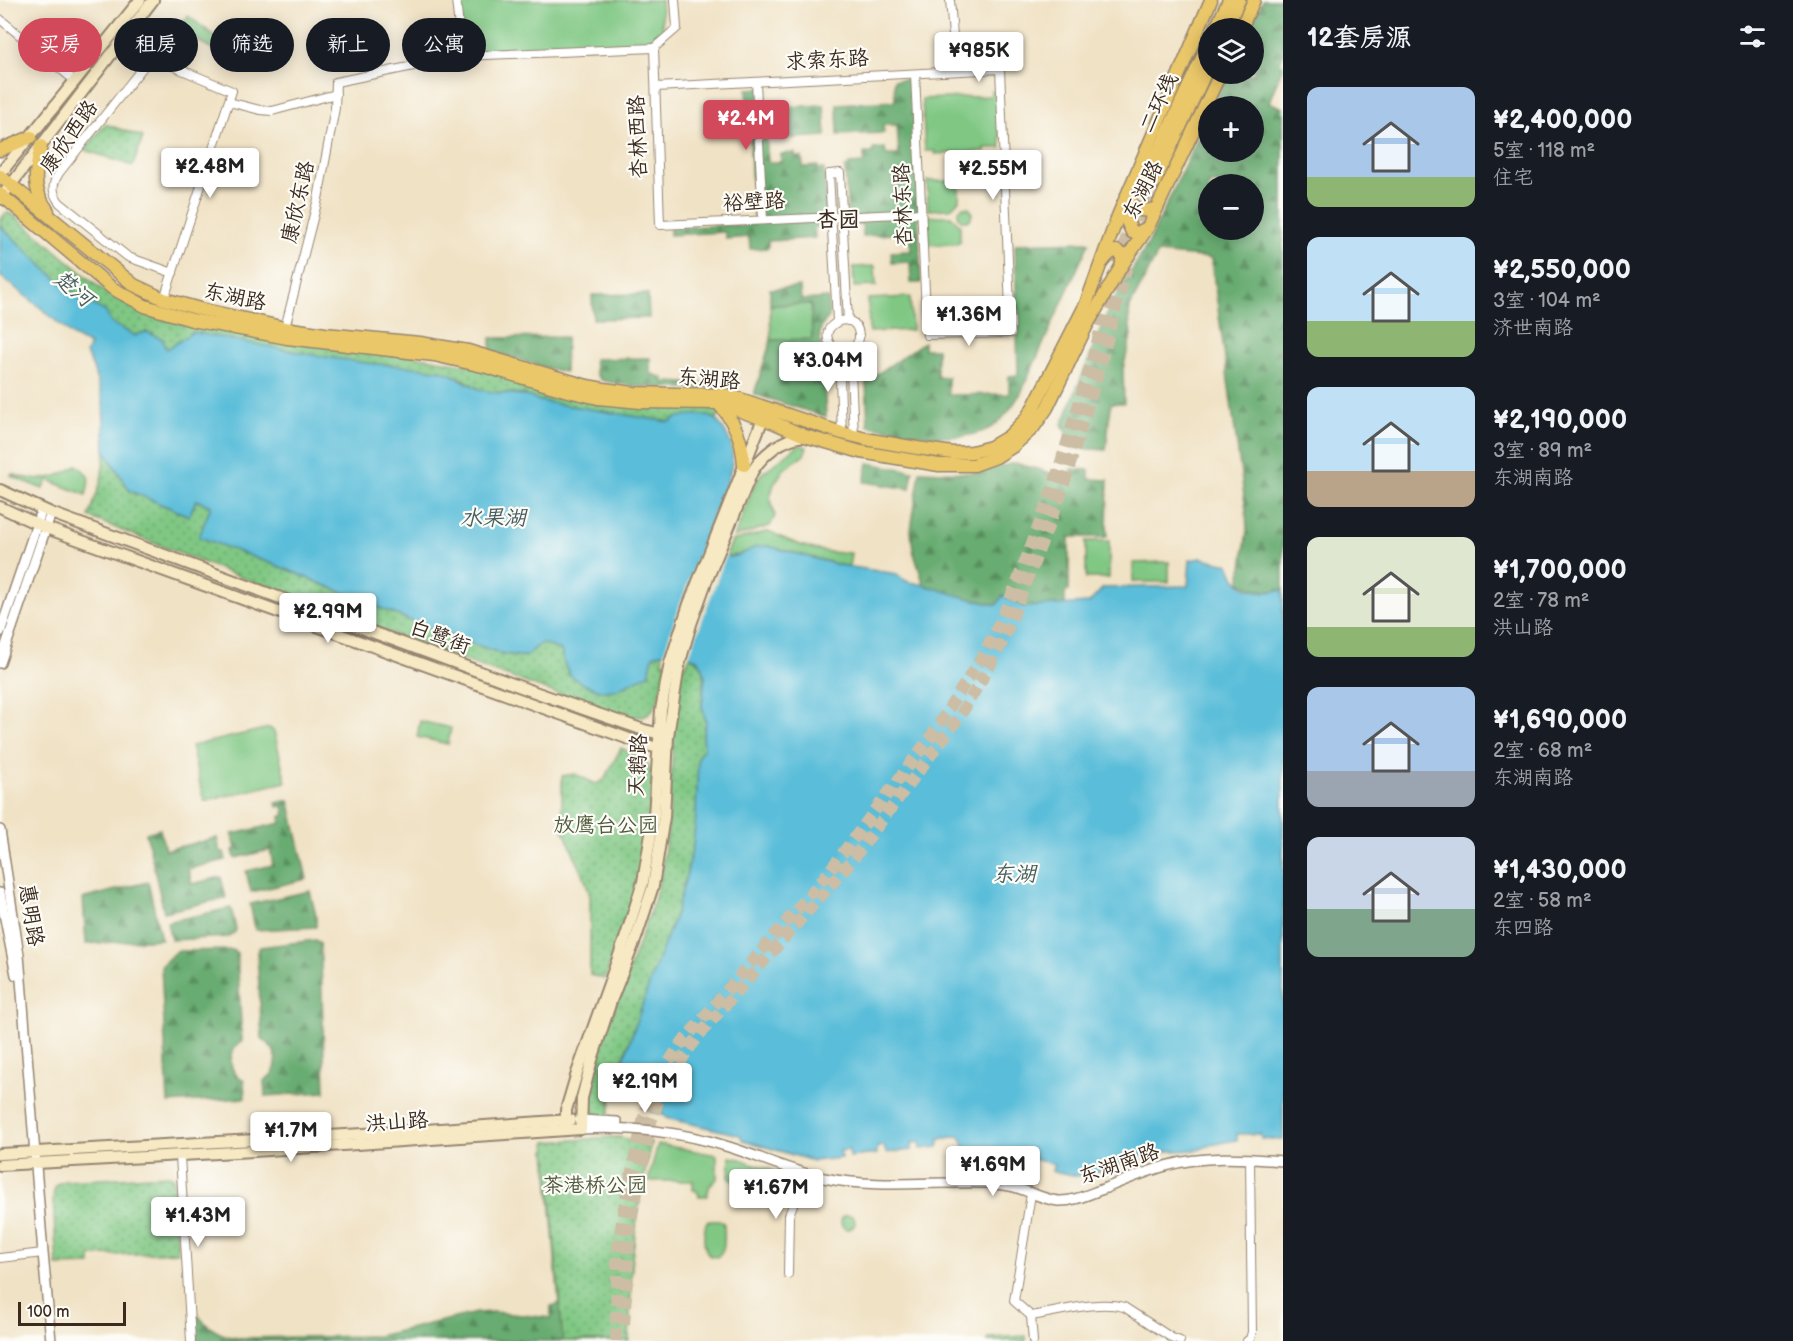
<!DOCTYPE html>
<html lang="zh">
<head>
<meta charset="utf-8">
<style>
	body { margin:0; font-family:"Balsamiq Sans","LXGW WenKai TC",sans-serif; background:#242831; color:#f1f3f6; height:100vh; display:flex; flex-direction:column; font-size:22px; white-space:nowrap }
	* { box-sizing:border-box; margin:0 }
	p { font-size:20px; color:#9ea1a6 }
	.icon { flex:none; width:33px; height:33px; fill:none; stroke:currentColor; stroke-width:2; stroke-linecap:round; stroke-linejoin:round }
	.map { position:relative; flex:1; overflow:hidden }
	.details { display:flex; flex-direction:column; background:#171b24; width:510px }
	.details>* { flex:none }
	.top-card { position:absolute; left:18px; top:18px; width:570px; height:54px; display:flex; gap:12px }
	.controls { position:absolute; left:1198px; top:18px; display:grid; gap:12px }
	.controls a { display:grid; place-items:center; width:66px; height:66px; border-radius:50%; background:#171b24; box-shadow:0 3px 15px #0003; font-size:30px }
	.scale { position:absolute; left:18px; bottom:15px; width:108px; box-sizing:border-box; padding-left:6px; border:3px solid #3b2a1e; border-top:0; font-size:16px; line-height:21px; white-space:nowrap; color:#3b2a1e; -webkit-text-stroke:4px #fdfcf7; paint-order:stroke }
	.price { position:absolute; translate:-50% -51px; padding:0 14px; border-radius:6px; background:#fff; color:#222; font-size:20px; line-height:39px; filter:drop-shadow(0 2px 3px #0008) }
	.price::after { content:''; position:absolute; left:50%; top:36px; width:18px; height:14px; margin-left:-9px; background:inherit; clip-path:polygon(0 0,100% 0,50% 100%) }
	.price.active { background:#d1495b; color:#fff }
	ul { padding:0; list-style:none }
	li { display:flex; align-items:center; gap:18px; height:150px; padding:0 24px }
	li span { display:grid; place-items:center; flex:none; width:168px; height:120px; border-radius:12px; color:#555 }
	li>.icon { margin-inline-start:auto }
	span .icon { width:72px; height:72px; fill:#fffc; stroke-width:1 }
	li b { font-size:26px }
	h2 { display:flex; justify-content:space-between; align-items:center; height:72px; padding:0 24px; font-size:26px }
	.pill { padding:0 21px; border-radius:27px; background:#171b24; box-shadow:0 3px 15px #0003; font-size:21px; line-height:54px }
	.pill.active { background:#d1495b; color:#fff }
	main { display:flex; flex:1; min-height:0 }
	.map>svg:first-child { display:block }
	.grass { fill:#7fc783; stroke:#5d7850; stroke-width:1.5 }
	.forest { fill:url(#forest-firs); stroke:#516b48; stroke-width:1.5; fill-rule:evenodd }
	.park { fill:url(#park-dots); stroke:#5d7850; stroke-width:1.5 }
	.water { fill:#5abdd9; stroke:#4a747c; stroke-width:1.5 }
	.pier { fill:#f0e2c5 }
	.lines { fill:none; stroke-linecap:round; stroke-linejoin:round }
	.trunk-tunnel { stroke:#ccbda4; stroke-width:12; stroke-dasharray:12 6; stroke-linecap:butt }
	.minor-casing { stroke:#968672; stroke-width:10 }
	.tertiary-casing { stroke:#968672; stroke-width:12 }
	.secondary-casing { stroke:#968672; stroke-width:14 }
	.primary-casing { stroke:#968672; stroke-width:15 }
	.trunk-casing { stroke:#968672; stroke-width:15 }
	.minor { stroke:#fff; stroke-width:8 }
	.tertiary { stroke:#fff; stroke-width:9 }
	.secondary { stroke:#f7e9c3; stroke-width:10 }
	.primary { stroke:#eac769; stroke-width:12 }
	.trunk { stroke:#eac769; stroke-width:12 }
	.labels { text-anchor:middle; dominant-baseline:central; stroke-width:4.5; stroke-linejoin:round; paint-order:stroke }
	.street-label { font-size:21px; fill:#3b2a1e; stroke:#fdfcf7 }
	.park-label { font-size:21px; fill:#4f593c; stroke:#fdfcf7 }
	.neighbourhood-label { font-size:22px; font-weight:bold; fill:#3b2a1e; stroke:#fdfcf7 }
	.water-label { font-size:22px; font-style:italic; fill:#465d5f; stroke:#fdfcf7 }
</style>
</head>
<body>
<main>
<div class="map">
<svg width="1283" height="1341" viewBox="0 0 1283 1341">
	<defs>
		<pattern id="forest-firs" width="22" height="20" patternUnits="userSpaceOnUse" patternTransform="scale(1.5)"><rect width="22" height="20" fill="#67ac71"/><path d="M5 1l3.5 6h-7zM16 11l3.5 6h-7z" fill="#568c5c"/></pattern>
		<pattern id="park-dots" width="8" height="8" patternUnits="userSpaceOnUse" patternTransform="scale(1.5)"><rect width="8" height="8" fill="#7fc783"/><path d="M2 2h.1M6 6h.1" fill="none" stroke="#69a26b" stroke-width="1.8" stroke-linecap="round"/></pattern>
	</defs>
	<rect width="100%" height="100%" fill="#fdfcf7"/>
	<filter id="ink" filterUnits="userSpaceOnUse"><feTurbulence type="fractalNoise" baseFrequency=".0167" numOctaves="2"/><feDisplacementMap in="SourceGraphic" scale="12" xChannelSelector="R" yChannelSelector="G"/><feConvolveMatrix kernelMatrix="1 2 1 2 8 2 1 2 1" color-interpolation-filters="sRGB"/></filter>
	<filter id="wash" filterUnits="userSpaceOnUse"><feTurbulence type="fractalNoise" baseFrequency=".008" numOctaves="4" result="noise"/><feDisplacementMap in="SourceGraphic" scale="24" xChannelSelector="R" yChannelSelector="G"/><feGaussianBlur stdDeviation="1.35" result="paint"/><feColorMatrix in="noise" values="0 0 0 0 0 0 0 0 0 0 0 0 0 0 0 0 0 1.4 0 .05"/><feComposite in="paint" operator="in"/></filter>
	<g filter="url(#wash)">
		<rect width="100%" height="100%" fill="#f0e2c5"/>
		<!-- grass -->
		<g class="grass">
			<path d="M459 0H661L663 35 654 44 465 52Z"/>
			<path d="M188 16 240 55 237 64 178 29Z"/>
			<path d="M991 91H998L1001 148H985V151L935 154V151H925L922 99 991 96Z"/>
			<path d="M927 181H955L959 184V200L950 209 928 210Z"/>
			<circle cx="965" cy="214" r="7"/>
			<path d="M928 216H951L960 225V241L956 244 929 245Z"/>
			<path d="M875 266 876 286 854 287 853 267Z"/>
			<path d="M910 297 912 330 869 332 868 299Z"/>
			<path d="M812 304V340H771L770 305Z"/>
			<path d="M799 445 807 447 804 455 784 469 774 484 770 498 775 516 770 526 734 537 753 488 761 474Z"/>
			<path d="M77 465C90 475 91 478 86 495L48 480 43 489 11 476 12 474C34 482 57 480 77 465Z"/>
			<path d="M766 532H771C797 546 822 554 851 553L849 567 768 546C753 546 742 558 726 556L732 541Z"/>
			<rect x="1086" y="541" width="23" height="37"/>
			<path d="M1169 562V582H1133V563Z"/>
			<path d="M420 721 451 728 448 744 417 737Z"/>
			<path d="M269 728 274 731 286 782 204 801 191 746Z"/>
			<path d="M658 1144 717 1155V1179L710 1185 707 1196H699L697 1191 693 1190V1181H648Z"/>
			<path d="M730 1157 740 1159 799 1180 790 1195 740 1196 737 1184 729 1178Z"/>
			<circle cx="848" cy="1222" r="7"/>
			<path d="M707 1221H721L724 1224C724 1235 727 1250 717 1257L710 1256C702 1248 703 1231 707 1221Z"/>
			<path d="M1026 1336V1341H988V1338Z"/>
		</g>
		<!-- forest -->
		<g class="forest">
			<path d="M1263 0H1283V54L1280 62 1283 66 1269 102 1283 108V590C1266 593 1255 590 1240 582L1247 530 1246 510 1211 258 1158 253 1130 307 1129 317 1131 336 1123 369 1124 403H1111L1106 450 1074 448C1068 441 1068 432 1062 425L1109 308 1148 244 1209 114V152H1254V106H1213L1228 74H1254V28H1249ZM1209 184H1254V230H1209Z"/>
			<path d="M913 79 921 283H911L910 262 892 263 891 252 911 251 910 233 863 236 862 224 848 225 845 168 849 167V164L864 163V153H873V149L885 148 886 155H899L897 125H883L884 133 838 135 837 104 895 101 894 80Z"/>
			<path d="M763 88 764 108 824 105 826 136 779 139V132L766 133 768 162H781V154L795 153V157H802L803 167 818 166V169H824L827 226 814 227 815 238 768 241V248L750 249 749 237 726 239 725 232 670 235V228L754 224 747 89Z"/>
			<path d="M1086 242 1089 243 1021 393C1013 405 1006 417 995 425 963 448 905 431 868 426L866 382 924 342V349H937V377H948V395L1009 394V376L1018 375 1015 244Z"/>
			<path d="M800 287 801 300 828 298 829 317C815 330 817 349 834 358V375L824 376 826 417 754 394 771 340 812 339 811 304 770 305V289Z"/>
			<path d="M648 294 649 318 593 319 592 295Z"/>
			<path d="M566 337 565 372 542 367 491 351V338Z"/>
			<path d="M650 358V373L663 378 664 382 734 385V389C690 387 644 391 601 380L596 374 594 359Z"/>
			<path d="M868 463 913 471 910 489 864 482Z"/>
			<path d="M1015 463 1069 478 1072 469 1089 470V479L1108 480 1107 537H1069V591L1065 592V605L1024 607 1003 596 997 605 953 595 924 585 913 550 911 530 920 471 972 473Z"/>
			<path d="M289 800 307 879 251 892 246 871 273 865 270 850 235 858 233 850 236 849 232 834 281 823 280 817 285 815 283 806 277 807 276 803Z"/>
			<path d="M160 829 165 850 217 838 220 852H224L226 860 188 869 192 884 221 877 226 898 164 912 146 833Z"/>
			<path d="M148 882 161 939 86 944 83 899 85 898Z"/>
			<path d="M310 891 316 916V927L256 930 255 928 250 904Z"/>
			<path d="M231 908 236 929 235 932 229 937 171 940 167 922Z"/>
			<path d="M315 940 320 943 321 959 325 1092 265 1096 264 1081C282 1070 279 1049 262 1039L257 952 260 947Z"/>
			<path d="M233 950 237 953 242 1041C227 1052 227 1072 244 1081L245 1098 168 1103 161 966 176 951Z"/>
			<path d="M612 1137H621L639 1202 632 1258 629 1341H197L195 1310C204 1326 220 1336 237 1338L378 1336 476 1313 493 1312 551 1318V1306L559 1304 546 1150Z"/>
		</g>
		<!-- park -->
		<g class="park">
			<path d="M105 124 143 137 133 166 85 150Z"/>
			<path d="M8 213 14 215 99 287 116 298 143 311 166 319 195 326 403 354 716 407 721 415 716 419 711 417 675 418 669 422 539 401 523 394 489 392 479 389 463 379 445 372 362 363 256 345 167 349 163 344 164 340 147 332 138 334 136 336 111 323 92 304H87L60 282 0 226V220L5 214Z"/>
			<path d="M105 451 130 491 189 516 196 500 211 506 200 537 286 569 433 630 500 653 510 655 526 656 541 643 561 650 568 673 576 680 653 656 656 654 664 653 662 661 667 662C658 696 662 726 617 715 440 653 263 588 89 517L101 481Z"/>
			<path d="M689 656 700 662 704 672 702 706 706 723 703 735 704 749 699 754 698 759 696 815 693 846 686 877 676 913 623 1059 613 1091 608 1119C579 1114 590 1085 594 1065L654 901 662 868 669 819 674 717 682 665 686 666Z"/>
			<path d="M621 748C631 753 645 758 650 769 654 780 651 795 650 806 645 869 626 921 605 979L590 975V896L586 882 563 829 562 814V776L575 774 596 784 604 780Z"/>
			<path d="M612 1137 651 1142 639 1202 632 1258 629 1341H563L546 1142Z"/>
			<path d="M169 1175 172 1176 173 1179 178 1252 91 1256V1265L57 1266 53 1200C53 1190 55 1183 65 1181Z"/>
		</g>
		<!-- water -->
		<path class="water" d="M0 226 60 282 86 304H92L106 312 111 323 136 336 138 334 147 332 164 340 163 344 167 349 193 332C248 343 303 354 359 362 388 366 417 365 445 372 459 376 469 386 482 390 504 396 517 390 540 401L669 422C683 413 701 413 716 419 721 426 728 435 731 444 739 473 711 511 705 540L726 556 730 557 739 555 756 547 768 546 839 565 897 574C909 586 914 581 927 586 951 593 973 601 997 605L1003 595 1024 607 1089 603 1103 588 1188 586 1190 560 1201 558 1229 564C1231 568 1233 574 1235 578 1245 593 1268 593 1283 590V1140L1261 1139 1260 1134H1237V1140L1210 1145 1198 1150 1152 1152 1093 1173 1078 1176 1052 1171 1054 1164 1033 1159 1031 1166 1002 1158 1003 1151 995 1149 994 1155 965 1148 960 1136 940 1139 938 1147 921 1149 920 1142 912 1143V1150L886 1153 884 1146 877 1147V1154L850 1157 849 1150 840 1151 841 1158 813 1161 743 1140 740 1135 666 1118 663 1114 650 1112 652 1101 643 1100 644 1096 613 1091 651 979 676 913 686 877 693 846 696 815 698 759 699 754 704 749 703 735 706 722 702 706 705 675 702 665 697 659 689 656 664 653 656 654 653 656 649 674 615 690 602 691 583 684 571 676 565 666 561 650 541 643 526 656H517L500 653 433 630 286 569 199 537 211 506 196 500 189 516 130 491 105 451 103 401 93 368 86 353 90 345 73 336 41 308 0 276Z"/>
		<!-- pier -->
		<path class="pier" d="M706 536 709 537V542L727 553 688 659 663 656 675 618Z"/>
	</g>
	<g filter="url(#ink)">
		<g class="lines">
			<!-- trunk-tunnel -->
			<g class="trunk-tunnel">
				<path d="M1136 240 1154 183"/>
				<path d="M1118 264 1145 180"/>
				<path d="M624 1325 630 1224 651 1122 658 1102 670 1078 688 1050 707 1026 850 863 960 716 988 669 1003 641 1061 494 1100 366 1130 256"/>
				<path d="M616 1341 617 1256 624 1208 643 1121 650 1097 663 1071 680 1045 824 878 932 735 982 657 1002 618 1018 580 1052 491 1091 365 1112 287"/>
			</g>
			<defs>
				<g id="minor">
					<path d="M456 0 462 56"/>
					<path d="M950 0 956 71"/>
					<path d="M0 19 75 81"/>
					<path d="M654 48 660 225 921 213"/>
					<path d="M654 48 677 28 675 0"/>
					<path d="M756 82 763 220"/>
					<path d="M656 87 1000 69 1011 333 927 335 915 74"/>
					<path d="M229 102 260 110 272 111 336 94"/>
					<path d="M164 299 232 91 151 57 59 173C52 184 51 192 60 203L128 257 173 273"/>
					<path d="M837 321 829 174 840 173 848 321"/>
					<path d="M285 328 318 199 335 108 336 82 462 56 654 48"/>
					<path d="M842 433 839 352C805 330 856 303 859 335 860 342 855 346 850 351L854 436"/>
					<path d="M180 1156 191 1341"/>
					<path d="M1031 1194 1014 1301 1031 1316 1033 1341"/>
					<path d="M0 1258 43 1253"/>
					<path d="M788 1274 789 1215 805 1174"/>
					<path d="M1031 1316C1060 1312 1095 1300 1124 1307L1172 1338 1180 1341"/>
					<path d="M1247 1341 1250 1339 1252 1332 1250 1159"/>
				</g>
				<g id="tertiary">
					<path d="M0 632 42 509"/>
					<path d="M0 663 51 513"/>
					<path d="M0 830 19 955 43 1253 51 1341"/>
					<path d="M0 893 16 975"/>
					<path d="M580 1120 617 1122"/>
					<path d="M581 1129C630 1126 683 1132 729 1147 761 1157 792 1172 824 1178 877 1189 934 1181 988 1183 996 1184 1006 1185 1014 1187 1029 1191 1042 1199 1058 1201 1074 1202 1091 1193 1106 1188 1125 1180 1145 1172 1166 1166 1202 1155 1245 1158 1283 1161"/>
				</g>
				<g id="secondary">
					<path d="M0 174 140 0"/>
					<path d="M0 199 153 0"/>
					<path d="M0 490 51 513 529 690 644 730 665 735"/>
					<path d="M0 507 46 528 643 744 662 749"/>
					<path d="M566 1130V1110L577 1073 626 936 643 882 654 816 661 710 670 663 689 604 766 411"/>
					<path d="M0 1154 381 1133 571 1120"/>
					<path d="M0 1165 254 1151 581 1129 582 1098 591 1063 611 1001 636 938 653 886 664 817 668 736 679 665 691 624 706 582 752 472C763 454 782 438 805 436"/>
				</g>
				<g id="primary">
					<path d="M1241 28 1254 0"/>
					<path d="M41 146C35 172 31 188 48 211"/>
					<path d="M0 150 31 137"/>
					<path d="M0 176 134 285 164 299 200 309 285 328 325 334 420 343 468 351 587 386 604 389 634 393 726 395 737 398 842 433 871 440 917 448 953 453 972 452 991 447 1008 437 1026 419 1034 406 1086 304 1118 216 1211 0"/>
					<path d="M1131 189C1126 209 1142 214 1157 208"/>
					<path d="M0 194 112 288 145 306 192 320 287 338 434 355 487 367 568 391 598 398 641 402 718 403 775 423 805 436 861 452 939 465H974L996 457 1012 447 1033 428 1047 408 1087 325 1122 265 1148 227 1220 74"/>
					<path d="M1125 204V217L1132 232 1137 233 1147 228"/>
					<path d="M1102 262C1108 255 1114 246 1122 255V263"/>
					<path d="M719 404C736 424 742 439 744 465"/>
				</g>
				<g id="trunk">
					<path d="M1216 28 1229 0"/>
					<path d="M1226 28 1239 0"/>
					<path d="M1145 180 1209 43"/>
					<path d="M1154 183 1209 65"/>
				</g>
			</defs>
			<!-- minor casing -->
			<use href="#minor" class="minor-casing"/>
			<!-- tertiary casing -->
			<use href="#tertiary" class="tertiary-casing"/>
			<!-- secondary casing -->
			<use href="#secondary" class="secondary-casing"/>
			<!-- primary casing -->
			<use href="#primary" class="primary-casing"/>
			<!-- trunk casing -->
			<use href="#trunk" class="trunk-casing"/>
			<!-- minor -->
			<use href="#minor" class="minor"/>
			<!-- tertiary -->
			<use href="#tertiary" class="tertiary"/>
			<!-- secondary -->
			<use href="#secondary" class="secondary"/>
			<!-- primary -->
			<use href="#primary" class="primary"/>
			<!-- trunk -->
			<use href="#trunk" class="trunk"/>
		</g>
	</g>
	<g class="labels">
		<!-- street labels -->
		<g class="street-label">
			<text transform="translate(827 60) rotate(-3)">求索东路</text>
			<text transform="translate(1159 103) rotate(-65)">二环线</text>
			<text transform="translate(69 137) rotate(-55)">康欣西路</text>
			<text transform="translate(638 137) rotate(-92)">杏林西路</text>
			<text transform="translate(1143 190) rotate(-63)">东湖路</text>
			<text transform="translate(298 202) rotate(-77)">康欣东路</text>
			<text transform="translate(754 202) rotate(-3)">裕壁路</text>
			<text transform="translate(903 205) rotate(-92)">杏林东路</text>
			<text transform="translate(235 297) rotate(12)">东湖路</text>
			<text transform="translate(709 379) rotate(5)">东湖路</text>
			<text transform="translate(440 637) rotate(20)">白鹭街</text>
			<text transform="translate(638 765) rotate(-87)">天鹅路</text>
			<text transform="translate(31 915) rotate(81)">惠明路</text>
			<text transform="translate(397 1122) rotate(-4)">洪山路</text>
			<text transform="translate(1119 1164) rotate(-19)">东湖南路</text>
		</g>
		<!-- park labels -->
		<g class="park-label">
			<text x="606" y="825">放鹰台公园</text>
			<text x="595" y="1185">茶港桥公园</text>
		</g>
		<!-- neighbourhood labels -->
		<g class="neighbourhood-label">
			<text x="838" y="220">杏园</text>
		</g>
		<!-- water labels -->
		<g class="water-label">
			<text transform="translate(73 289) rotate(39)">楚河</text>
			<text x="493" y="518">水果湖</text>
			<text x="1014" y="874">东湖</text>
		</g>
	</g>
</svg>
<div class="controls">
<a><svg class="icon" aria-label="layers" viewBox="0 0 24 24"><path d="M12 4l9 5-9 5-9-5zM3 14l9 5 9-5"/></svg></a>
<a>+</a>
<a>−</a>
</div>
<div class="scale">100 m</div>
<b class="price" style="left:979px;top:83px">¥985K</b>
<b class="price active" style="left:746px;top:151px">¥2.4M</b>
<b class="price" style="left:210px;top:199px">¥2.48M</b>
<b class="price" style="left:993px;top:201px">¥2.55M</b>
<b class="price" style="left:969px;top:347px">¥1.36M</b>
<b class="price" style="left:828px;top:393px">¥3.04M</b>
<b class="price" style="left:328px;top:644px">¥2.99M</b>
<b class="price" style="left:645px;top:1114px">¥2.19M</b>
<b class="price" style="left:291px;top:1163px">¥1.7M</b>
<b class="price" style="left:993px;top:1197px">¥1.69M</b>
<b class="price" style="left:776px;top:1220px">¥1.67M</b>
<b class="price" style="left:198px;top:1248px">¥1.43M</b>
<div class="top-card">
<a class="pill active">买房</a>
<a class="pill">租房</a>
<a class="pill">筛选</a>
<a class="pill">新上</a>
<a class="pill">公寓</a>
</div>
</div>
<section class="details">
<h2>12套房源<svg class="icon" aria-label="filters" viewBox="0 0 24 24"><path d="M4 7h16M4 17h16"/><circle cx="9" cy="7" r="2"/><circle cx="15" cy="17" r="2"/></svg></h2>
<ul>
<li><span style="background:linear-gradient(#a9c7e8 75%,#8fb573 0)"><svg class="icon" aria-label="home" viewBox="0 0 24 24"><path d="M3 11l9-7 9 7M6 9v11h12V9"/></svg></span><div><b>¥2,400,000</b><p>5室 · 118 m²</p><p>住宅</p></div></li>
<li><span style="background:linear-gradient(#bfe0f5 70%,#8fb573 0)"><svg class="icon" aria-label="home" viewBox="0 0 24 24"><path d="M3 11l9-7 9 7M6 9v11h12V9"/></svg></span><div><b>¥2,550,000</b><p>3室 · 104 m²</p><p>济世南路</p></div></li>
<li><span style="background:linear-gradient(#bfe0f5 70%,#b9a48a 0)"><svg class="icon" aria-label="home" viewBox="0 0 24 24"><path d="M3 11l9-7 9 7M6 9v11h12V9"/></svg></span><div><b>¥2,190,000</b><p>3室 · 89 m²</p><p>东湖南路</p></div></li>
<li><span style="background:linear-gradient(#dfe7d0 75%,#8fb573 0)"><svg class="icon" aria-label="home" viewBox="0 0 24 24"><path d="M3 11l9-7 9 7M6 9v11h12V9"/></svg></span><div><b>¥1,700,000</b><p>2室 · 78 m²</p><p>洪山路</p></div></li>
<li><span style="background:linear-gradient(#a9c7e8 70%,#9aa5b1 0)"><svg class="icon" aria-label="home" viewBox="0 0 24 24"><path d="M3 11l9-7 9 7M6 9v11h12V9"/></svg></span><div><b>¥1,690,000</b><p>2室 · 68 m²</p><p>东湖南路</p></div></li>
<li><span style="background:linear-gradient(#c9d6e8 60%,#7fa58c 0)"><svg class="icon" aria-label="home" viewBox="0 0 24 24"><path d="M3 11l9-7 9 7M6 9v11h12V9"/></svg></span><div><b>¥1,430,000</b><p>2室 · 58 m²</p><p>东四路</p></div></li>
</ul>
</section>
</main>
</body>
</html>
